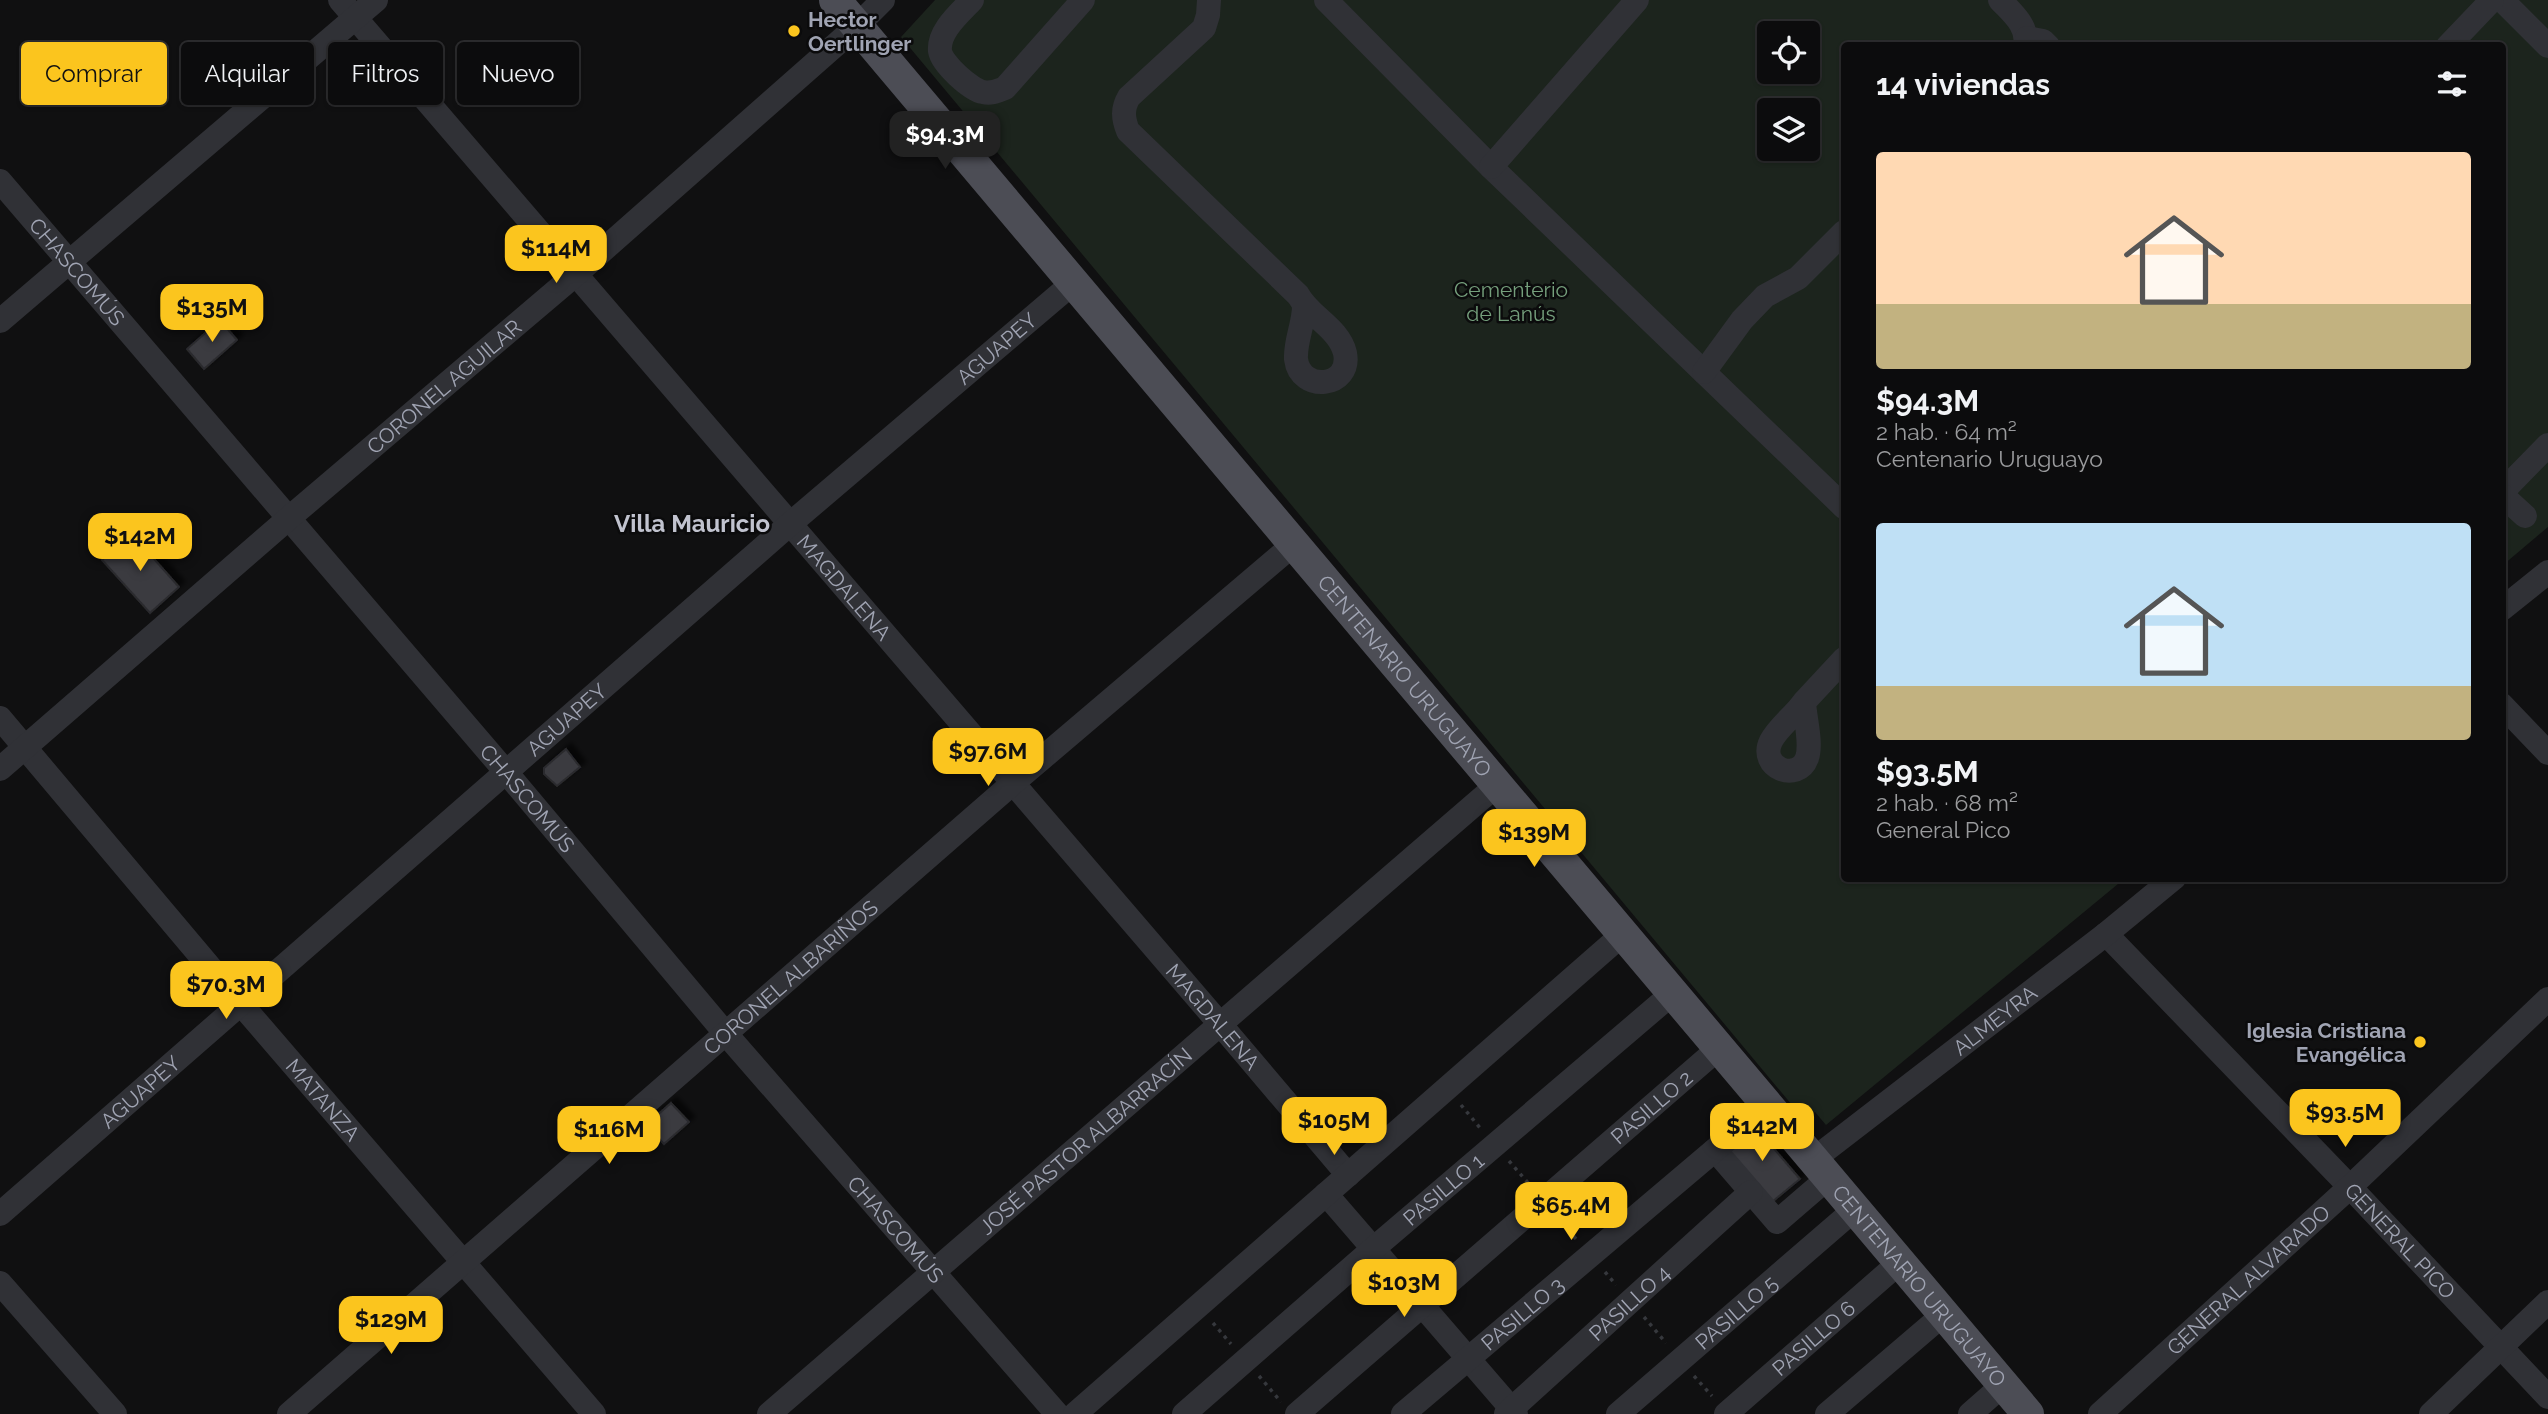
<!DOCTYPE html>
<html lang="es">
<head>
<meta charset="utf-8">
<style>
	body { margin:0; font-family:Raleway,sans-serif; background:#1a1a1b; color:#f1f3f6; height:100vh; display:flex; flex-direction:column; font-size:26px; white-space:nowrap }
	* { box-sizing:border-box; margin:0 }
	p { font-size:23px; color:#9a9b9d }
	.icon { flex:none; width:38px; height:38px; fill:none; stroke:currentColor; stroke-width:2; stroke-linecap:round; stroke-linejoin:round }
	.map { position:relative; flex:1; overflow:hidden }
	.sheet { position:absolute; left:1841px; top:42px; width:665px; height:840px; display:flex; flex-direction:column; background:#0c0c0d; border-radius:7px; box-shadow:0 2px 5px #0004,0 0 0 2px #2c2c2e }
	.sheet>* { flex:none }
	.top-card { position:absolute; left:21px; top:42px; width:665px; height:63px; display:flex; gap:14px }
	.tools { position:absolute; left:1757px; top:21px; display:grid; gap:14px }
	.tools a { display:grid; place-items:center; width:63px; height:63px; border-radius:7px; background:#0c0c0d; box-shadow:0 2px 5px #0004,0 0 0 2px #2c2c2e; font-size:35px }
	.price { position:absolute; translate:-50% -60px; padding:0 16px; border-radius:14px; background:#fbc51e; color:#111; font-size:23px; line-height:46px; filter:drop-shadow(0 2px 4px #0008) }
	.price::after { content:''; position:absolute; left:50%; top:42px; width:21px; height:16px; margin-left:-10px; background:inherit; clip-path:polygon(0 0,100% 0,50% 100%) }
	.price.current { background:#222; color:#fff }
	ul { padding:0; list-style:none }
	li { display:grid; align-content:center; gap:14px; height:371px; padding:0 35px }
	li span { display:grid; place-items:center; height:217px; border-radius:7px; color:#555 }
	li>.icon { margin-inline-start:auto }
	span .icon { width:126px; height:126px; fill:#fffc; stroke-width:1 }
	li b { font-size:30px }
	h2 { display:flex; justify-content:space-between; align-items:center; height:84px; padding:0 35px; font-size:30px }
	.chip { padding:0 24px; border-radius:7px; background:#0c0c0d; box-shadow:0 2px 5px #0004,0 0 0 2px #2c2c2e; font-size:24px; line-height:63px }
	.chip.current { background:#fbc51e; color:#111 }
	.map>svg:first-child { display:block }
	.green { fill:#1c241d; fill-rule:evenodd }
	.building { fill:#3a3a3f; stroke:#2a2a2d; stroke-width:2; filter:url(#shadow) }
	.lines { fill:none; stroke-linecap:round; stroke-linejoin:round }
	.path { stroke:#36383d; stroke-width:3.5; stroke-dasharray:3.5 5; stroke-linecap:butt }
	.minor { stroke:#303136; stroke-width:24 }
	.major { stroke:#4c4d55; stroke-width:32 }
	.poi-dot { fill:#fbc51e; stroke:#0b0b0c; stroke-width:2.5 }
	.labels { text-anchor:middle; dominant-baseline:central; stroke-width:5; stroke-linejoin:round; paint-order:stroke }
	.poi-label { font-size:21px; font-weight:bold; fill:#a0a4b3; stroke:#0b0b0c; text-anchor:start }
	.street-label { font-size:21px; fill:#a0a4b3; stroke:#0b0b0c }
	.park-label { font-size:21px; fill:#759f7c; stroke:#0b0b0c }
	.quarter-label { font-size:24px; font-weight:bold; fill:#c1c3cf; stroke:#0b0b0c }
</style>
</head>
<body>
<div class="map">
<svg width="2548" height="1414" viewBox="0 0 2548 1414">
	<defs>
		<filter id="shadow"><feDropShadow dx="5.5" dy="-5.5" stdDeviation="2" flood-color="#0009"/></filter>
	</defs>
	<rect width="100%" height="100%" fill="#101011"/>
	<!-- green -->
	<path class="green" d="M935 0H2548V527L2503 565 2502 46H1844V878L2124 879 1826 1125 1815 1112 1802 1117 901 37ZM1769 33H1808V72H1769ZM1769 110H1808V149H1769Z"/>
	<!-- building -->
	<g class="building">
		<path d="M220 320 237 340 204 369 187 349Z"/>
		<path d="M131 533 179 587 150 613 102 560Z"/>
		<path d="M566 749 580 767 557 786 544 774V768Z"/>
		<path d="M671 1103 689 1122 664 1144 646 1125Z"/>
		<path d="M1752 1123 1800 1179 1772 1202 1725 1147Z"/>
	</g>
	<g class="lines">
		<!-- path -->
		<g class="path">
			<path d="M1461 1105 1481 1129"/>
			<path d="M1509 1161 1529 1184"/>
			<path d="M1557 1217 1577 1240"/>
			<path d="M1605 1272 1616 1285"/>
			<path d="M1644 1317 1666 1343"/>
			<path d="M1213 1323 1231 1344"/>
			<path d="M1259 1376 1281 1402"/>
			<path d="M1694 1376 1712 1396"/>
		</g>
		<!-- minor -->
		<g class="minor">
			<path id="s1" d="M340 0 1220 1024 1348 1175"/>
			<path d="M972 0C960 13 938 31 940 51 942 64 971 90 983 92 992 94 997 91 1005 88L1083 0"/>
			<path d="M1209 0 1208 15 1204 28 1129 97C1122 109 1123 118 1128 131L1298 295C1310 317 1339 328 1345 353 1352 388 1300 393 1296 359 1295 341 1304 324 1304 306"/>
			<path d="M1326 0 1491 167 1844 507"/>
			<path d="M2000 0C2012 13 2029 26 2025 46"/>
			<path d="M2502 0 2548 46"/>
			<path d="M2027 38 2043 41 2048 46"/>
			<path d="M2448 46 2492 0"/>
			<path d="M1491 167 1637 0"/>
			<path id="s2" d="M0 181 506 772 726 1034 1057 1414"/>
			<path d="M0 321 376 0"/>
			<path d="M1704 372 1742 320 1765 296 1798 278 1844 232"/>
			<path d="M2502 492 2548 445"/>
			<path d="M2502 495 2525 516"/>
			<path d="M2502 609 2548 572"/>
			<path d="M1804 702C1805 719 1812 743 1807 758 1798 783 1758 768 1771 741 1777 729 1791 718 1800 707L1804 702 1844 659"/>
			<path d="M2502 705 2548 753"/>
			<path id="s3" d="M0 718 241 1004 594 1414"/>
			<path id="s4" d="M0 769 289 518 576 274 857 26 883 0"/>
			<path id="s5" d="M2106 934 2350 1187 2548 1397"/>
			<path d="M1715 1150 1777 1222 1828 1178"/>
			<path id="s6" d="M1814 1159 2106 934 2174 878"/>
			<path d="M1326 1194 1516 1414"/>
			<path id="s7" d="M0 1214 790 524 1073 283"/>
			<path d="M0 1283 115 1414"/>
			<path id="s8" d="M289 1414 1013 783 1294 544"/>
			<path id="s9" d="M769 1414 1497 785"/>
			<path d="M1075 1414 1623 934"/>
			<path id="s10" d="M1184 1414 1373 1249 1673 993"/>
			<path id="s11" d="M1297 1414 1719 1048"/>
			<path id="s12" d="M1403 1414 1768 1105"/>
			<path id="s13" d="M1506 1414 1751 1192"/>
			<path id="s14" d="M1618 1414 1854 1210"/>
			<path id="s15" d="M1726 1414 1899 1263"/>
			<path d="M1827 1414 1944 1314"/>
			<path d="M1970 1414 2003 1385"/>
			<path id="s16" d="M2100 1414 2350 1187 2548 999"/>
			<path d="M2431 1414 2548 1302"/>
		</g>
		<!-- major -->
		<path class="major" id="s17" d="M835 0 2028 1414"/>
	</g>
	<!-- markers -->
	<g class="poi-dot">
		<circle cx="794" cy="31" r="7"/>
		<circle cx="2420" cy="1042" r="7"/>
	</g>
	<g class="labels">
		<!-- poi labels -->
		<g class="poi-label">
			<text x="808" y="19">Hector<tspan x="808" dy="24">Oertlinger</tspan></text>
			<text x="2406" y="1030" text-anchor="end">Iglesia Cristiana<tspan x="2406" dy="24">Evangélica</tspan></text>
		</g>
		<!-- street labels -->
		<g class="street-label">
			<text stroke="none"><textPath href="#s2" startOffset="119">CHASCOMÚS</textPath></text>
			<text stroke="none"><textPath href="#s7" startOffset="1320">AGUAPEY</textPath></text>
			<text stroke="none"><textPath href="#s4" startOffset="586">CORONEL AGUILAR</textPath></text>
			<text stroke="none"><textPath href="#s1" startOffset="774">MAGDALENA</textPath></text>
			<text stroke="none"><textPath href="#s17" startOffset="884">CENTENARIO URUGUAYO</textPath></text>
			<text stroke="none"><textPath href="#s7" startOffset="752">AGUAPEY</textPath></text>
			<text stroke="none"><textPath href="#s2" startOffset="812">CHASCOMÚS</textPath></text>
			<text stroke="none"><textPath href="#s8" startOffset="665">CORONEL ALBARIÑOS</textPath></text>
			<text stroke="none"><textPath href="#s1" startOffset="1340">MAGDALENA</textPath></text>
			<text stroke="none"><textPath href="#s6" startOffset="228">ALMEYRA</textPath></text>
			<text stroke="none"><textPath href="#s7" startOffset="186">AGUAPEY</textPath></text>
			<text stroke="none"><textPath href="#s3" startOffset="500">MATANZA</textPath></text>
			<text stroke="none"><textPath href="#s11" startOffset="469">PASILLO 2</textPath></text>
			<text stroke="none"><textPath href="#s9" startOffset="418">JOSÉ PASTOR ALBARRACÍN</textPath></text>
			<text stroke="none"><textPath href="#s10" startOffset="343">PASILLO 1</textPath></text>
			<text stroke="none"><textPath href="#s2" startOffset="1379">CHASCOMÚS</textPath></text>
			<text stroke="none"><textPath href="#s5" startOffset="425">GENERAL PICO</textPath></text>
			<text stroke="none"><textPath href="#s16" startOffset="200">GENERAL ALVARADO</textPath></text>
			<text stroke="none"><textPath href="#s17" startOffset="1682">CENTENARIO URUGUAYO</textPath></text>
			<text stroke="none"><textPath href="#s13" startOffset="166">PASILLO 4</textPath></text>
			<text stroke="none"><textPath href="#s14" startOffset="156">PASILLO 5</textPath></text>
			<text stroke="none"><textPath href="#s12" startOffset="156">PASILLO 3</textPath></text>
			<text stroke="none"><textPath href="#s15" startOffset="116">PASILLO 6</textPath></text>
		</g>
		<!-- park labels -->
		<g class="park-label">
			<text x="1511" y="289">Cementerio<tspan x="1511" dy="24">de Lanús</tspan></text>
		</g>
		<!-- quarter labels -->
		<g class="quarter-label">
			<text x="692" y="523">Villa Mauricio</text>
		</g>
	</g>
</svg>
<div class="tools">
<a><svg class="icon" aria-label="locate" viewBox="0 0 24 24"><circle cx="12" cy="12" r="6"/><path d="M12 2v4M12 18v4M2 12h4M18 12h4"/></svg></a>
<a><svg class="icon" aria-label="layers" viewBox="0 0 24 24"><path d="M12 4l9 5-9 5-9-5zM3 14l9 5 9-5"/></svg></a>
</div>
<b class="price current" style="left:945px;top:171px">$94.3M</b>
<b class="price" style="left:556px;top:285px">$114M</b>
<b class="price" style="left:212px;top:344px">$135M</b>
<b class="price" style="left:140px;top:573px">$142M</b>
<b class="price" style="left:988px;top:788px">$97.6M</b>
<b class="price" style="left:1534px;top:869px">$139M</b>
<b class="price" style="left:226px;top:1021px">$70.3M</b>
<b class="price" style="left:2345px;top:1149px">$93.5M</b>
<b class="price" style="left:1334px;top:1157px">$105M</b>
<b class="price" style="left:1762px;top:1163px">$142M</b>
<b class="price" style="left:609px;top:1166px">$116M</b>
<b class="price" style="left:1571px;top:1242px">$65.4M</b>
<b class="price" style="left:1404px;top:1319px">$103M</b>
<b class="price" style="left:391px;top:1356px">$129M</b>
<div class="top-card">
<a class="chip current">Comprar</a>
<a class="chip">Alquilar</a>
<a class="chip">Filtros</a>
<a class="chip">Nuevo</a>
</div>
<section class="sheet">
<h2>14 viviendas<svg class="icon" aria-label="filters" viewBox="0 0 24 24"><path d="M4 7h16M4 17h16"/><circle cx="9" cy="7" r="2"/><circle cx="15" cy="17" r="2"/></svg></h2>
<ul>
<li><span style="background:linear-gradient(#ffd9b3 70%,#c2b280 0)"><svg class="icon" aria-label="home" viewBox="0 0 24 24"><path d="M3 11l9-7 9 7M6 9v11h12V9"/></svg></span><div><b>$94.3M</b><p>2 hab. · 64 m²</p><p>Centenario Uruguayo</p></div></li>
<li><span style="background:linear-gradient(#bfe0f5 75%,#c2b280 0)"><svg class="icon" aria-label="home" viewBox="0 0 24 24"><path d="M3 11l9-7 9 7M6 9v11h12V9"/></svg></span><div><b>$93.5M</b><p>2 hab. · 68 m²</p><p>General Pico</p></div></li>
</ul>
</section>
</div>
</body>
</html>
